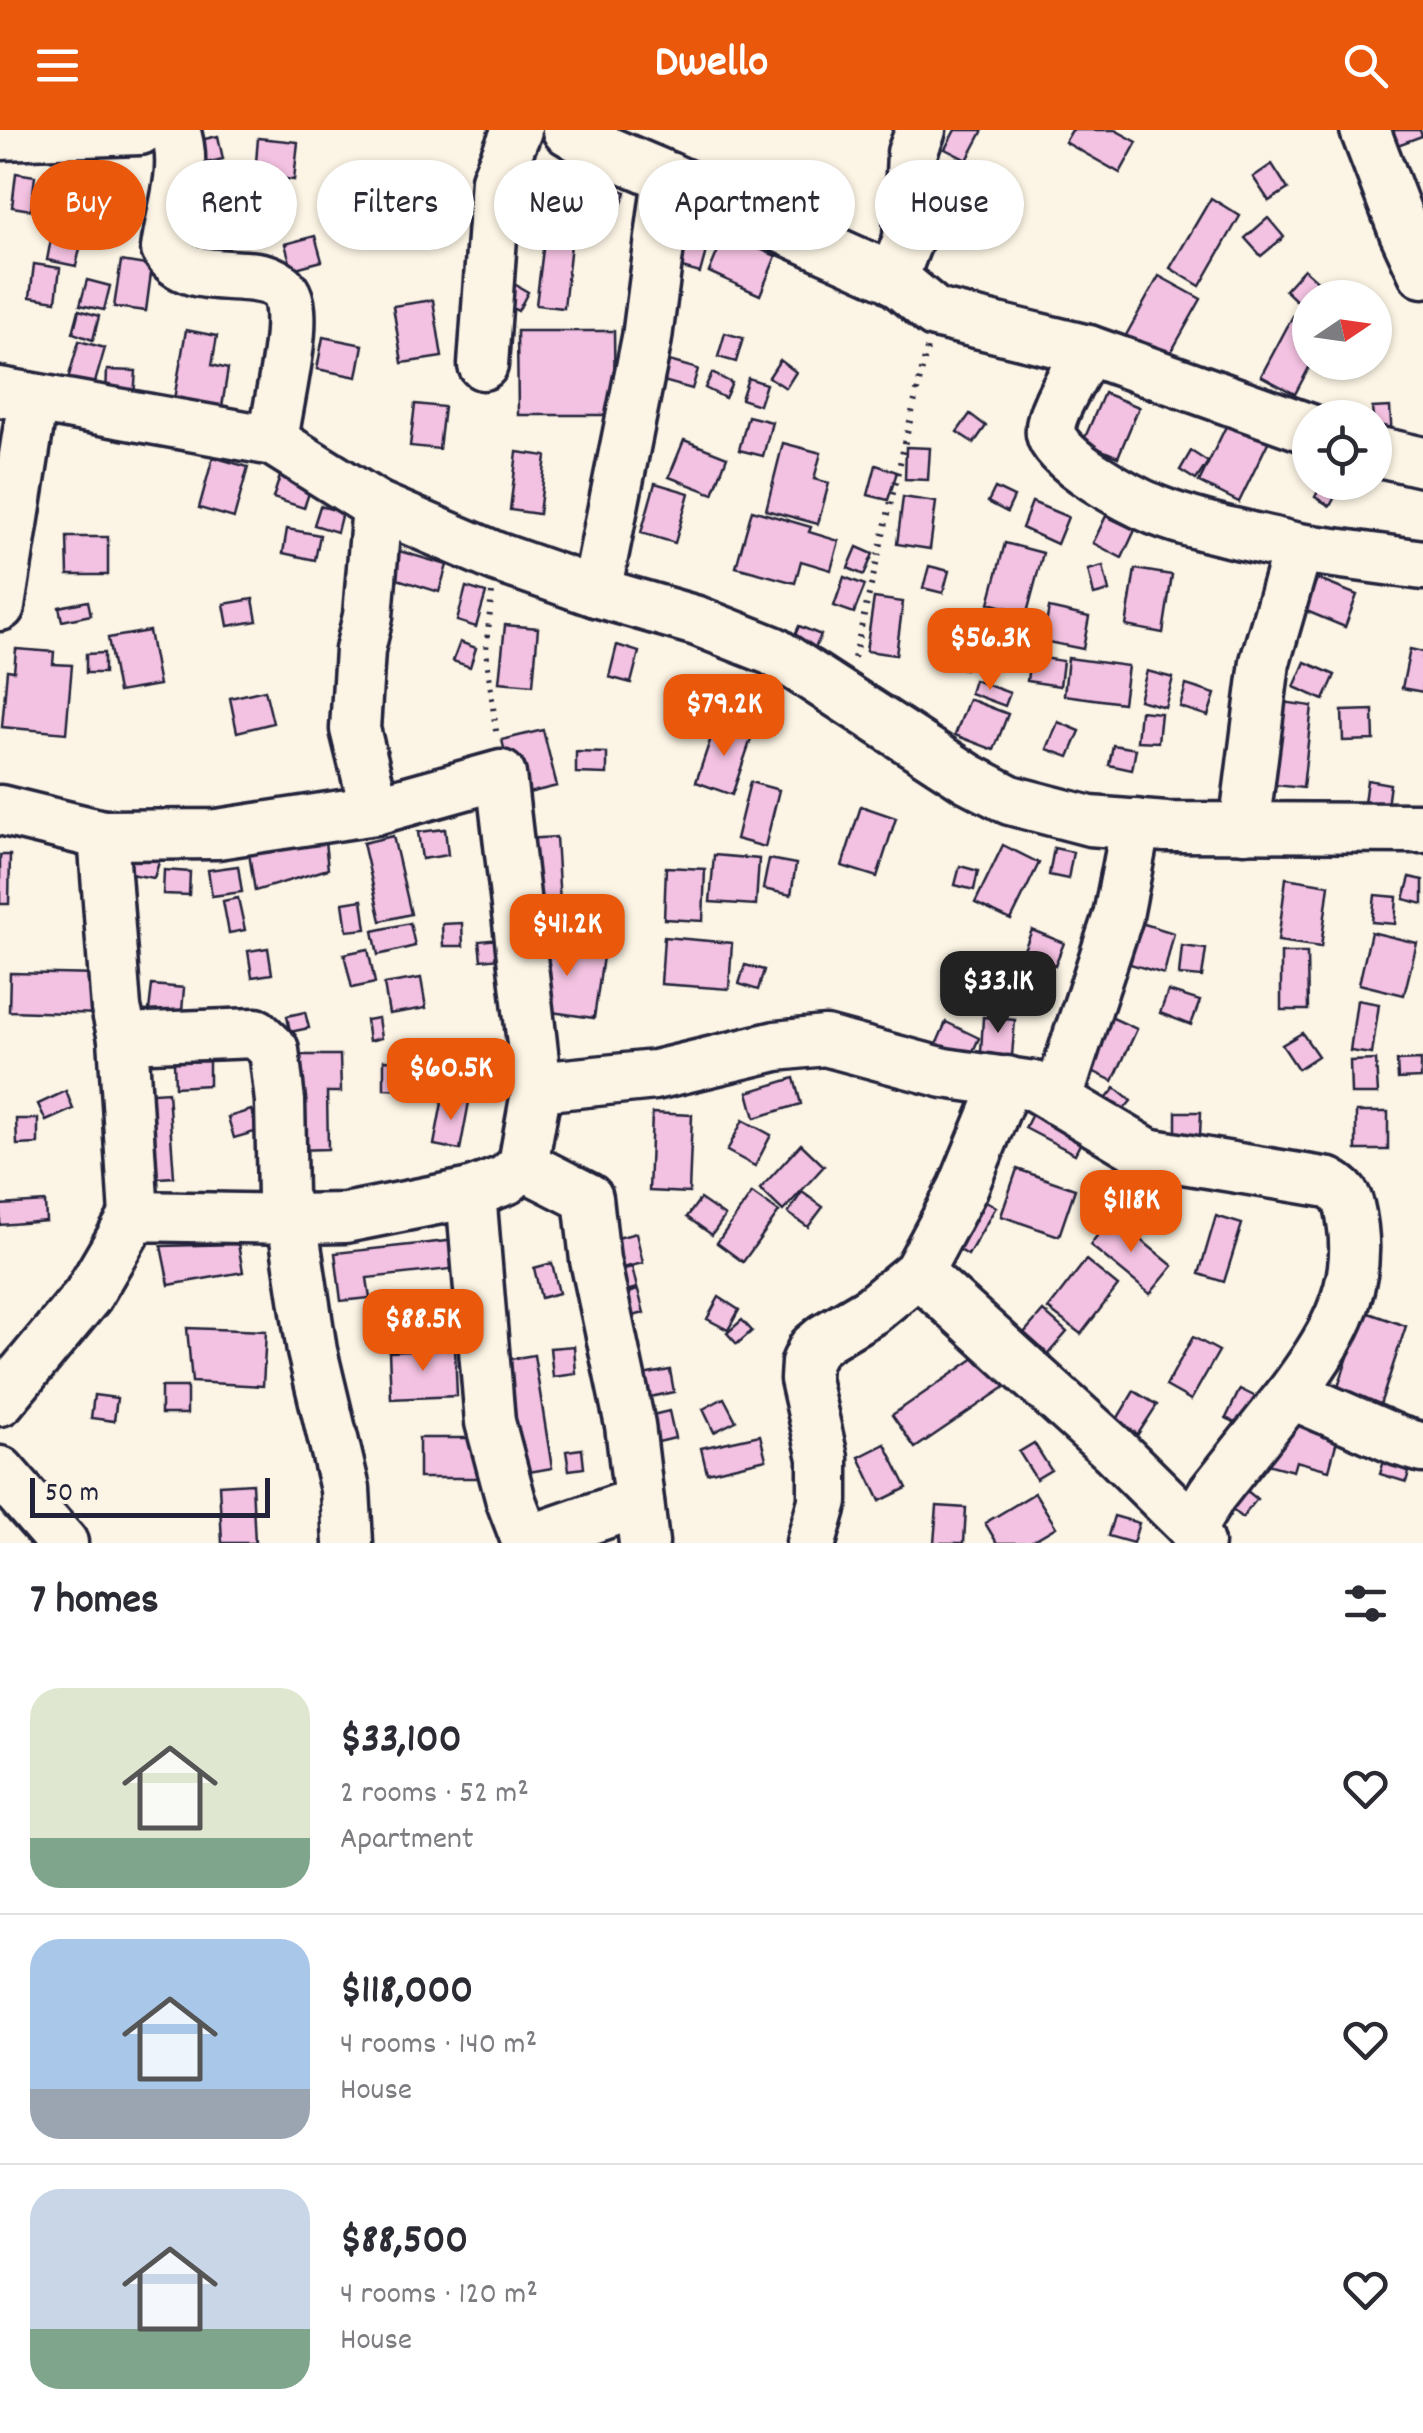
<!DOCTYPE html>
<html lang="en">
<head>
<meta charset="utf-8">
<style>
	body { margin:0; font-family:Dekko,sans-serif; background:#f7f7f7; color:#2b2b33; height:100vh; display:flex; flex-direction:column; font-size:38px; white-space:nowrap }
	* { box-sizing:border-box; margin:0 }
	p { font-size:32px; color:#7c7c81 }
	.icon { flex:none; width:55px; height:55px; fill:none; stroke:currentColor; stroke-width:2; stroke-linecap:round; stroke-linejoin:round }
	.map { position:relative; height:1413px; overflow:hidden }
	.drawer { display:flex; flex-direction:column; background:#fff; flex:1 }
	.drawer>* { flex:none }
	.banner { position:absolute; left:30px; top:30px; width:1365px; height:90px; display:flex; gap:20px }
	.needle { width:65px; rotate:77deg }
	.tools { position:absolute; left:1292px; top:150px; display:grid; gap:20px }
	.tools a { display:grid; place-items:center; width:100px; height:100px; border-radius:50%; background:#fff; box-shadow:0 2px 8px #0004; font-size:50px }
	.scale { position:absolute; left:30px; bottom:25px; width:240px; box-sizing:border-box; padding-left:10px; border:5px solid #22223b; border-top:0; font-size:28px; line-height:35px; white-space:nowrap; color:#22223b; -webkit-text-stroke:8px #fcf5e5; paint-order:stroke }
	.price { position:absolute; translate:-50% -85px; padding:0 22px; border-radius:20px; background:#ea580c; color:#fff; font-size:32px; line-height:65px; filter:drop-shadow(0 2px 5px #0008) }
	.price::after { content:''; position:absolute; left:50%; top:60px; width:30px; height:22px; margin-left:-15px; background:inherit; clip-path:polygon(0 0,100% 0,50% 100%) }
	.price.current { background:#222; color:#fff }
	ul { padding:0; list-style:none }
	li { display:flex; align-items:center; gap:30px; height:250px; padding:0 30px }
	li+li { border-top:2px solid #e1e1e2 }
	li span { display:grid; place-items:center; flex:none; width:280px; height:200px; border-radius:30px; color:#555 }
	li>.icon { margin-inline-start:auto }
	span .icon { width:120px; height:120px; fill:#fffc; stroke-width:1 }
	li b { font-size:42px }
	h2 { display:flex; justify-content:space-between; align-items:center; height:120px; padding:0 30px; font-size:42px }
	.tag { padding:0 35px; border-radius:45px; background:#fff; box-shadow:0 2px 8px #0004; font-size:35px; line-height:90px }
	.tag.current { background:#ea580c; color:#fff }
	header { display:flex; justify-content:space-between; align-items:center; height:130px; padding:0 30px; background:#ea580c; color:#fff; font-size:45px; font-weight:800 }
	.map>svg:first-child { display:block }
	.building { fill:#f3c1e1; stroke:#22223b; stroke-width:2.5 }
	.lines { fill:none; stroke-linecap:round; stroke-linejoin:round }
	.minor-casing { stroke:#22223b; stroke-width:55 }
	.path { stroke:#22223b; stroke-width:6; stroke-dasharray:2.5 8; stroke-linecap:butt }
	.minor { stroke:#fcf5e5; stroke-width:48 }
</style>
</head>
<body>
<header><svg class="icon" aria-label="menu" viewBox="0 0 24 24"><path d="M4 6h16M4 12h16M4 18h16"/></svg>Dwello<svg class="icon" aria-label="search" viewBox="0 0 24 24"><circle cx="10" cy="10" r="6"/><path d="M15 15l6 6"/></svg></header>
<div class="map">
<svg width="1423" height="1413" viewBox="0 0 1423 1413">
	<rect width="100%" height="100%" fill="#fcf5e5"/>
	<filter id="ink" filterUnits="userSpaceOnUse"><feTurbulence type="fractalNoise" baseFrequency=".01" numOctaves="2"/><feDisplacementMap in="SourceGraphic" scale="20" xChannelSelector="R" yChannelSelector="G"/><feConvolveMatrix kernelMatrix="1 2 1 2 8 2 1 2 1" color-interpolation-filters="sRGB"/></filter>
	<g filter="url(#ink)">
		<!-- building -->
		<g class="building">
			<path d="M955 0H983L967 30 945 19Z"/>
			<path d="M1072 0H1115L1137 12 1120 43 1065 12Z"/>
			<path d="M1380 0H1420L1422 6 1387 19Z"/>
			<path d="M218 6 223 29 201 34 196 11Z"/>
			<path d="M258 8 298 12 294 50 255 45Z"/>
			<path d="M515 32 556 39 547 95 507 89Z"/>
			<path d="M1272 34 1288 59 1269 71 1253 47Z"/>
			<path d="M935 37 963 53 948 80 920 64Z"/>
			<path d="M16 43 35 46 31 80 12 77Z"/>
			<path d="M594 51 626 62 617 87 585 76Z"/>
			<path d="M767 52 786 55 780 87 761 84Z"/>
			<path d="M1211 68 1240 86 1200 156 1170 138Z"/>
			<path d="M194 80 222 84 217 119 189 114Z"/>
			<path d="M686 84 714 92 700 143 671 135Z"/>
			<path d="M1268 88 1284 107 1261 126 1245 108Z"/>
			<path d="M52 104 82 110 76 136 47 130Z"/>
			<path d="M725 104 776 126 760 165 709 142Z"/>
			<path d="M315 106 322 131 292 139 285 114Z"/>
			<path d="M544 111 571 114 564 178 536 175Z"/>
			<path d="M121 131 152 136 146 181 114 177Z"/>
			<path d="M34 134 60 138 56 171 30 167Z"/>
			<path d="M1304 139 1323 156 1310 168 1304 178 1285 160Z"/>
			<path d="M1159 146 1201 169 1161 240 1120 216Z"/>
			<path d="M87 150 110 156 104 180 80 175Z"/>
			<path d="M509 151 528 162 518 181 498 170Z"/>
			<path d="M433 170 442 227 402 233 393 176Z"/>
			<path d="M79 180 99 186 93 210 73 203Z"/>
			<path d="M1293 186 1310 195 1312 232 1295 264 1261 246Z"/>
			<path d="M186 200 217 206 212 235 228 239 221 283 173 275Z"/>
			<path d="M517 201H614L615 285H518Z"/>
			<path d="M725 203 743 208 736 232 718 227Z"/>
			<path d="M323 207 363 215 357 247 317 239Z"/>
			<path d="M79 211 105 218 94 256 68 249Z"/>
			<path d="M780 230 796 242 786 258 769 247Z"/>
			<path d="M669 231 698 239 692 259 663 251Z"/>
			<path d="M107 240 136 241 134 266 106 265Z"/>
			<path d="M712 243 732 253 725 268 705 258Z"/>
			<path d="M748 248 766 254 759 275 741 269Z"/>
			<path d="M1104 263 1139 277 1118 327 1083 312Z"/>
			<path d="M415 274 444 277 439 319 410 316Z"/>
			<path d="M1390 277 1392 308 1375 309 1372 278Z"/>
			<path d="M1233 282 1273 302 1239 372 1199 352Z"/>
			<path d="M970 284 986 296 974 313 957 302Z"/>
			<path d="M748 286 772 292 763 326 739 320Z"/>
			<path d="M684 310 727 327 713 364 669 347Z"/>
			<path d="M783 313 821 323 814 349 829 353 818 394 766 380Z"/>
			<path d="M906 317 930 318 928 350 905 349Z"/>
			<path d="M1191 321 1208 332 1196 350 1180 340Z"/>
			<path d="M517 322 546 326 539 384 510 380Z"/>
			<path d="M213 327 248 337 234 388 199 378Z"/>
			<path d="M876 335 897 342 888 370 868 365Z"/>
			<path d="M281 343 312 354 304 378 273 368Z"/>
			<path d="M1323 352H1343L1330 376 1315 367Z"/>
			<path d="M655 353 689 363 675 413 641 403Z"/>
			<path d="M995 358 1014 367 1007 382 988 372Z"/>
			<path d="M903 367 936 372 930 419 897 414Z"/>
			<path d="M1032 372 1068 387 1057 414 1022 398Z"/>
			<path d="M320 376 342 382 337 402 314 395Z"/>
			<path d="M752 380 811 397 809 402 839 411 831 440 801 431 795 453 736 437Z"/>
			<path d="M1106 386 1135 400 1122 428 1093 413Z"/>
			<path d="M287 399 320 405 315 430 283 423Z"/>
			<path d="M67 407H108V445H68Z"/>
			<path d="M1005 413 1043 423 1027 483 989 473Z"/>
			<path d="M857 417 873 424 864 445 848 438Z"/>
			<path d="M389 418 447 435 439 462 381 444Z"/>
			<path d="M929 436 949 441 943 463 923 458Z"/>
			<path d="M1103 436 1109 461 1094 465 1088 440Z"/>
			<path d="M1135 439 1172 445 1163 503 1126 496Z"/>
			<path d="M844 447 865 455 854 483 834 476Z"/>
			<path d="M1317 449 1357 465 1345 497 1304 480Z"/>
			<path d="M466 457 486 463 476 497 457 491Z"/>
			<path d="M874 468 903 472 896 525 866 521Z"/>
			<path d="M253 469 257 491 228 496 224 474Z"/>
			<path d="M88 471 91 485 62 491 59 477Z"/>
			<path d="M1049 478 1089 487 1083 519 1043 511Z"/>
			<path d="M505 495 538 498 533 555 499 552Z"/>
			<path d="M799 496 821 505 807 535 786 525Z"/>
			<path d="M149 501 159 555 118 562 108 508Z"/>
			<path d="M938 511 970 519 965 539 933 531Z"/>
			<path d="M460 512 476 518 470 537 453 531Z"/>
			<path d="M617 515 639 522 631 553 609 547Z"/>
			<path d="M16 519 54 522 53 534 72 535 66 603 2 597 7 540 14 541Z"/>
			<path d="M1410 519 1423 522V562L1402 558Z"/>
			<path d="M104 523V543H86V524Z"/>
			<path d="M1030 526 1063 531 1060 556 1027 551Z"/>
			<path d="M1068 528 1128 536 1123 573 1064 565Z"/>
			<path d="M1305 532 1335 545 1324 570 1294 557Z"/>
			<path d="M1147 541 1173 548 1165 577 1139 570Z"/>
			<path d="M744 550 772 568 755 595 727 577Z"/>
			<path d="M974 550 1010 563 1005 576 970 563Z"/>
			<path d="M1186 555 1215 564 1208 586 1180 577Z"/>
			<path d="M265 560 273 593 237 602 230 568Z"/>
			<path d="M969 569 1008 584 994 620 955 605Z"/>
			<path d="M1282 572 1312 576 1303 658 1274 655Z"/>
			<path d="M1373 580 1374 610 1343 611 1342 581Z"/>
			<path d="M1140 581 1161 583 1158 612 1137 611Z"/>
			<path d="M1058 592 1080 601 1069 627 1047 619Z"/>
			<path d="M716 593 752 606 732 665 696 652Z"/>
			<path d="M543 600 557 656 516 666 502 610Z"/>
			<path d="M1113 615 1136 619 1132 640 1109 635Z"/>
			<path d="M576 622 607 623V644L576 643Z"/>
			<path d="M1367 650 1390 654 1386 684 1363 681Z"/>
			<path d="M750 652 779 660 765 717 736 709Z"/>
			<path d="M861 676 896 688 877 747 842 736Z"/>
			<path d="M445 699 448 725 422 729 418 702Z"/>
			<path d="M324 702 328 739 255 761 247 711Z"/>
			<path d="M132 706 185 710 184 731 160 729 154 748 129 744Z"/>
			<path d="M393 706 411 784 381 791 363 713Z"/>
			<path d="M556 707 560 773 528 775 524 709Z"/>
			<path d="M1003 715 1039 733 1011 790 975 773Z"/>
			<path d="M1054 718 1073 722 1068 749 1049 745Z"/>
			<path d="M0 725H10L9 774H0Z"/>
			<path d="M714 725 759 729 756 775 710 772Z"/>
			<path d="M769 729 796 734 791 765 763 759Z"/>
			<path d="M238 736 242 762 212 766 208 740Z"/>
			<path d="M960 736 978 741 974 760 955 755Z"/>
			<path d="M666 737 705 739 703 791 664 789Z"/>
			<path d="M164 740 190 742 189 765 163 764Z"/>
			<path d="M1410 747 1423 750V774L1404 769Z"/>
			<path d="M1286 748 1329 755 1321 817 1278 811Z"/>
			<path d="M1375 765 1397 767 1395 794 1372 792Z"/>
			<path d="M238 768 245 800 229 803 223 771Z"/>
			<path d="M362 770 366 799 347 801 343 773Z"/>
			<path d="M410 793 415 816 378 825 373 801Z"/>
			<path d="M462 793 463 816H443L442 794Z"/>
			<path d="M1141 793 1174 803 1164 844 1130 834Z"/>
			<path d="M1032 800 1064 813 1055 835 1023 822Z"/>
			<path d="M1371 802 1417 813 1404 865 1359 854Z"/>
			<path d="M664 807 732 813 729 859 661 854Z"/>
			<path d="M499 809 501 828 481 830 479 811Z"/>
			<path d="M540 810 604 820 594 888 530 879Z"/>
			<path d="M1182 816 1206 819 1202 847 1179 845Z"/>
			<path d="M268 818 272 844 252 847 248 821Z"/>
			<path d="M368 819 375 853 352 858 344 824Z"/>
			<path d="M1281 823H1307L1308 880H1281Z"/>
			<path d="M745 835 764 840 758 860 739 854Z"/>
			<path d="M10 843 101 845 100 884 9 881Z"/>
			<path d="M1011 843 1034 853 1025 875 1002 865Z"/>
			<path d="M421 848 426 878 389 884 384 854Z"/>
			<path d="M152 855 184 858 181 893 148 889Z"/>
			<path d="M1168 861 1200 871 1191 895 1160 883Z"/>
			<path d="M1357 870 1379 874 1372 924 1350 921Z"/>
			<path d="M305 882 309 898 290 902 287 886Z"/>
			<path d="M1104 884 1137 899 1113 951 1080 935Z"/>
			<path d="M983 887 1015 890 1012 926 981 923Z"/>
			<path d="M378 888 381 908 369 911 366 890Z"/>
			<path d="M946 892 979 908 966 937 933 922Z"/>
			<path d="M1302 903 1318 926 1298 939 1282 915Z"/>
			<path d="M294 925H340L341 962H327L328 1019 295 1020Z"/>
			<path d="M384 930 411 931V960L384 959Z"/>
			<path d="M1376 930 1378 964H1351L1350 931Z"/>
			<path d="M1421 930V948L1398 949 1397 931Z"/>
			<path d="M209 931V955L175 957 174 932Z"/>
			<path d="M794 948 801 974 755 988 748 962Z"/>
			<path d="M1115 958 1131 971 1114 991 1099 978Z"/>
			<path d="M66 961 73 979 46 991 38 974Z"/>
			<path d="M168 962 174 1047 143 1049 138 964Z"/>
			<path d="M443 967 469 972 460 1020 434 1015Z"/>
			<path d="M1038 972 1088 998 1075 1024 1025 998Z"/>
			<path d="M251 980 258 1001 234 1008 228 987Z"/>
			<path d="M1176 982H1201L1200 1006H1176Z"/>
			<rect x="1356" y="982" width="32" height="38"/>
			<path d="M652 983 692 985 689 1063 649 1061Z"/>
			<path d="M16 989H38V1014L17 1015Z"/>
			<path d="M743 990 771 1005 755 1036 727 1021Z"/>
			<path d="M801 1014 824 1036 783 1081 760 1059Z"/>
			<path d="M1017 1039 1075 1059 1059 1106 1001 1086Z"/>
			<path d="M1110 1040 1134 1053 1119 1079 1095 1065Z"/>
			<path d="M802 1062 823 1077 808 1097 788 1083Z"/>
			<path d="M752 1063 779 1082 743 1132 717 1113Z"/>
			<path d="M972 1063 996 1077 968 1125 944 1110Z"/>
			<path d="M700 1069 725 1086 712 1105 687 1087Z"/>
			<path d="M45 1072 46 1091 0 1095V1075Z"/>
			<path d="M1112 1086 1173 1136 1150 1164 1090 1115Z"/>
			<path d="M1216 1086 1242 1094 1224 1152 1199 1144Z"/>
			<path d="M636 1103 643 1133 622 1138 614 1109Z"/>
			<path d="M466 1109 469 1137 367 1148 370 1168 341 1171 335 1123Z"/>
			<path d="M238 1114 243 1142 169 1155 161 1116Z"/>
			<path d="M1086 1130 1118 1156 1081 1204 1048 1179Z"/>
			<path d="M552 1133 559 1163 541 1168 534 1138Z"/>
			<path d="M632 1137 637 1158 612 1165 607 1143Z"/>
			<path d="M638 1160 644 1183 618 1190 613 1167Z"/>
			<path d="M719 1167 739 1180 728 1200 707 1189Z"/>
			<path d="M1043 1181 1067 1202 1048 1224 1024 1203Z"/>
			<path d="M1363 1181 1406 1196 1380 1275 1337 1260Z"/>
			<path d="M742 1190 752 1201 737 1214 727 1203Z"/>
			<path d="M187 1198 266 1201 263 1256 192 1252Z"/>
			<path d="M1193 1207 1219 1221 1191 1270 1166 1256Z"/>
			<path d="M574 1216 576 1244 553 1247 550 1218Z"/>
			<path d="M455 1219 457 1266 391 1269 389 1222Z"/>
			<path d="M988 1219 1011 1253 915 1318 892 1285Z"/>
			<path d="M534 1225 552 1338 512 1345 493 1232Z"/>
			<path d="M670 1240 674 1262 645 1268 642 1245Z"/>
			<rect x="161" y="1257" width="26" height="27"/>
			<path d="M1240 1259 1262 1270 1248 1299 1226 1288Z"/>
			<path d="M1134 1261 1157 1275 1138 1304 1116 1291Z"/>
			<path d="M94 1265 117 1268 114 1291 91 1288Z"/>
			<path d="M724 1268 736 1291 714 1302 703 1279Z"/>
			<path d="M669 1281 675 1308 650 1314 644 1287Z"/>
			<path d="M1289 1284 1340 1299 1329 1340 1296 1331 1293 1341 1263 1333Z"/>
			<path d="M760 1305 766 1329 707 1343 701 1318Z"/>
			<rect x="419" y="1308" width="64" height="40"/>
			<path d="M1034 1313 1051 1340 1036 1349 1019 1322Z"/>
			<path d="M885 1314 907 1358 880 1371 859 1327Z"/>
			<path d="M582 1319 584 1338 569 1340 566 1321Z"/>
			<path d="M1387 1321 1413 1329 1406 1352 1380 1344Z"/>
			<path d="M252 1353 255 1413H222L219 1355Z"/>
			<path d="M1240 1355 1257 1369 1242 1388 1225 1374Z"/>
			<path d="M1035 1363 1056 1397 1029 1413H997L985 1393Z"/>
			<path d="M937 1376 966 1378 964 1413H934Z"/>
			<path d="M1114 1386 1139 1393 1133 1413 1108 1406Z"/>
		</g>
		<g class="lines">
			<defs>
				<g id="minor">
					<path d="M175 0C189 39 171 79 166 119 192 169 286 119 290 180 293 214 278 275 273 311"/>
					<path d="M567 0 590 14 668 47 647 208 596 462"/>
					<path d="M1365 0 1404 102 1423 143"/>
					<path d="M0 5 140 0"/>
					<path d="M668 47 893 148 935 183 1088 220 1310 299"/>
					<path d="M893 148 908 109 912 23 921 0"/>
					<path d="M1088 220C1078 239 1047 284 1051 304 1056 330 1131 370 1155 380 1197 397 1254 407 1298 418"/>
					<path d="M483 235 496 50 517 0"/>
					<path d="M0 262 273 311 377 376 496 427 596 462 697 491 773 521 968 648 1010 670 1090 691 1166 697 1423 698"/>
					<path d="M1375 321 1423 332"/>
					<path d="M0 476 33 269"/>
					<path d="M0 680 103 705 217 704 375 680 501 645 537 957 523 1035 506 1050 471 1063 345 1088 292 1089 312 1221 345 1359 348 1413"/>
					<path d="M375 680 355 599 360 520 368 486 377 376"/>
					<path d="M1244 698 1265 532 1298 418 1423 435"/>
					<path d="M123 908 134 1086"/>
					<path d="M537 957 655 945 776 916 825 911 944 943 1034 956 1147 1023 1329 1053C1350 1064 1350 1077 1353 1098 1361 1165 1329 1212 1291 1264L1399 1311 1423 1318"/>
					<path d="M1057 970 1118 786 1136 694"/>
					<path d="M523 1035 588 1068 595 1130 630 1295 644 1413"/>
					<path d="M471 1063 490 1292 511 1371 527 1413"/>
					<path d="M918 1142 1113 1319 1192 1397 1199 1413"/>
					<path d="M0 1271 88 1165 134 1086 292 1089 282 1066 280 971 274 920 256 903 123 908 116 878 103 705"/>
					<path d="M0 1341 63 1413"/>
					<path d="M1192 1397 1212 1364 1291 1264"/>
					<path d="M527 1411 639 1372"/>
					<path d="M811 1413 823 1371V1328L805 1249 806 1233 813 1218 825 1208 872 1180 918 1142 963 1058 1007 951"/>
				</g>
			</defs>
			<!-- minor casing -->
			<use href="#minor" class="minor-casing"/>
			<!-- path -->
			<g class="path">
				<path d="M492 463 486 520 497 609"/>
				<path d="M854 528 927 219"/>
			</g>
			<!-- minor -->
			<use href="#minor" class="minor"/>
		</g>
	</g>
</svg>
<div class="tools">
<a><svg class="needle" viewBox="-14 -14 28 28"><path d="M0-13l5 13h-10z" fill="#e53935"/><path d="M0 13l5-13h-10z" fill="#7c7c81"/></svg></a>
<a><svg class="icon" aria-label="locate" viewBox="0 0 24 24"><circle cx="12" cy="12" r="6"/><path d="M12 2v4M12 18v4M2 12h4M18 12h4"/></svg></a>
</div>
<div class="scale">50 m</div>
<b class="price" style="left:990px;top:563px">$56.3K</b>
<b class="price" style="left:724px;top:629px">$79.2K</b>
<b class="price" style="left:567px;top:849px">$41.2K</b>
<b class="price current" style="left:998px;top:906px">$33.1K</b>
<b class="price" style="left:451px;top:993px">$60.5K</b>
<b class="price" style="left:1131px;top:1125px">$118K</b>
<b class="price" style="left:423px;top:1244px">$88.5K</b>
<div class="banner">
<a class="tag current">Buy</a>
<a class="tag">Rent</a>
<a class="tag">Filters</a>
<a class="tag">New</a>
<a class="tag">Apartment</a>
<a class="tag">House</a>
</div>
</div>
<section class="drawer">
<h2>7 homes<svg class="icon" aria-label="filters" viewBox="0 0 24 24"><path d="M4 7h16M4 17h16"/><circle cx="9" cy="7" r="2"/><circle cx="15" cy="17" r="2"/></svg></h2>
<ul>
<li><span style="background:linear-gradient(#dfe7d0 75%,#7fa58c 0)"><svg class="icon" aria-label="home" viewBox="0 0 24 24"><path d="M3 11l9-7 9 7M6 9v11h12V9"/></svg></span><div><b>$33,100</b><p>2 rooms · 52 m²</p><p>Apartment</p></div><svg class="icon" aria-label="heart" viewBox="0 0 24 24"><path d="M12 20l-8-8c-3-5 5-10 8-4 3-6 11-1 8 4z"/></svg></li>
<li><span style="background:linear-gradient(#a9c7e8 75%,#9aa5b1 0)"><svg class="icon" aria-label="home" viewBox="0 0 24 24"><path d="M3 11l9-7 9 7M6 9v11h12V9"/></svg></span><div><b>$118,000</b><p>4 rooms · 140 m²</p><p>House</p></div><svg class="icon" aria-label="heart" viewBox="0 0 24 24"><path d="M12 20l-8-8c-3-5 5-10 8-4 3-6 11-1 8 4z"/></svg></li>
<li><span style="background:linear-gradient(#c9d6e8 70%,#7fa58c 0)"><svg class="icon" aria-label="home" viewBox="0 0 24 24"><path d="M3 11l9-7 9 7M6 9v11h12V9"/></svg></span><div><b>$88,500</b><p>4 rooms · 120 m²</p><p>House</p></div><svg class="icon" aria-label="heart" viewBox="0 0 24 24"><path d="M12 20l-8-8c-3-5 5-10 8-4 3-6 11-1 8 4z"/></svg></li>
</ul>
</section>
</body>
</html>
